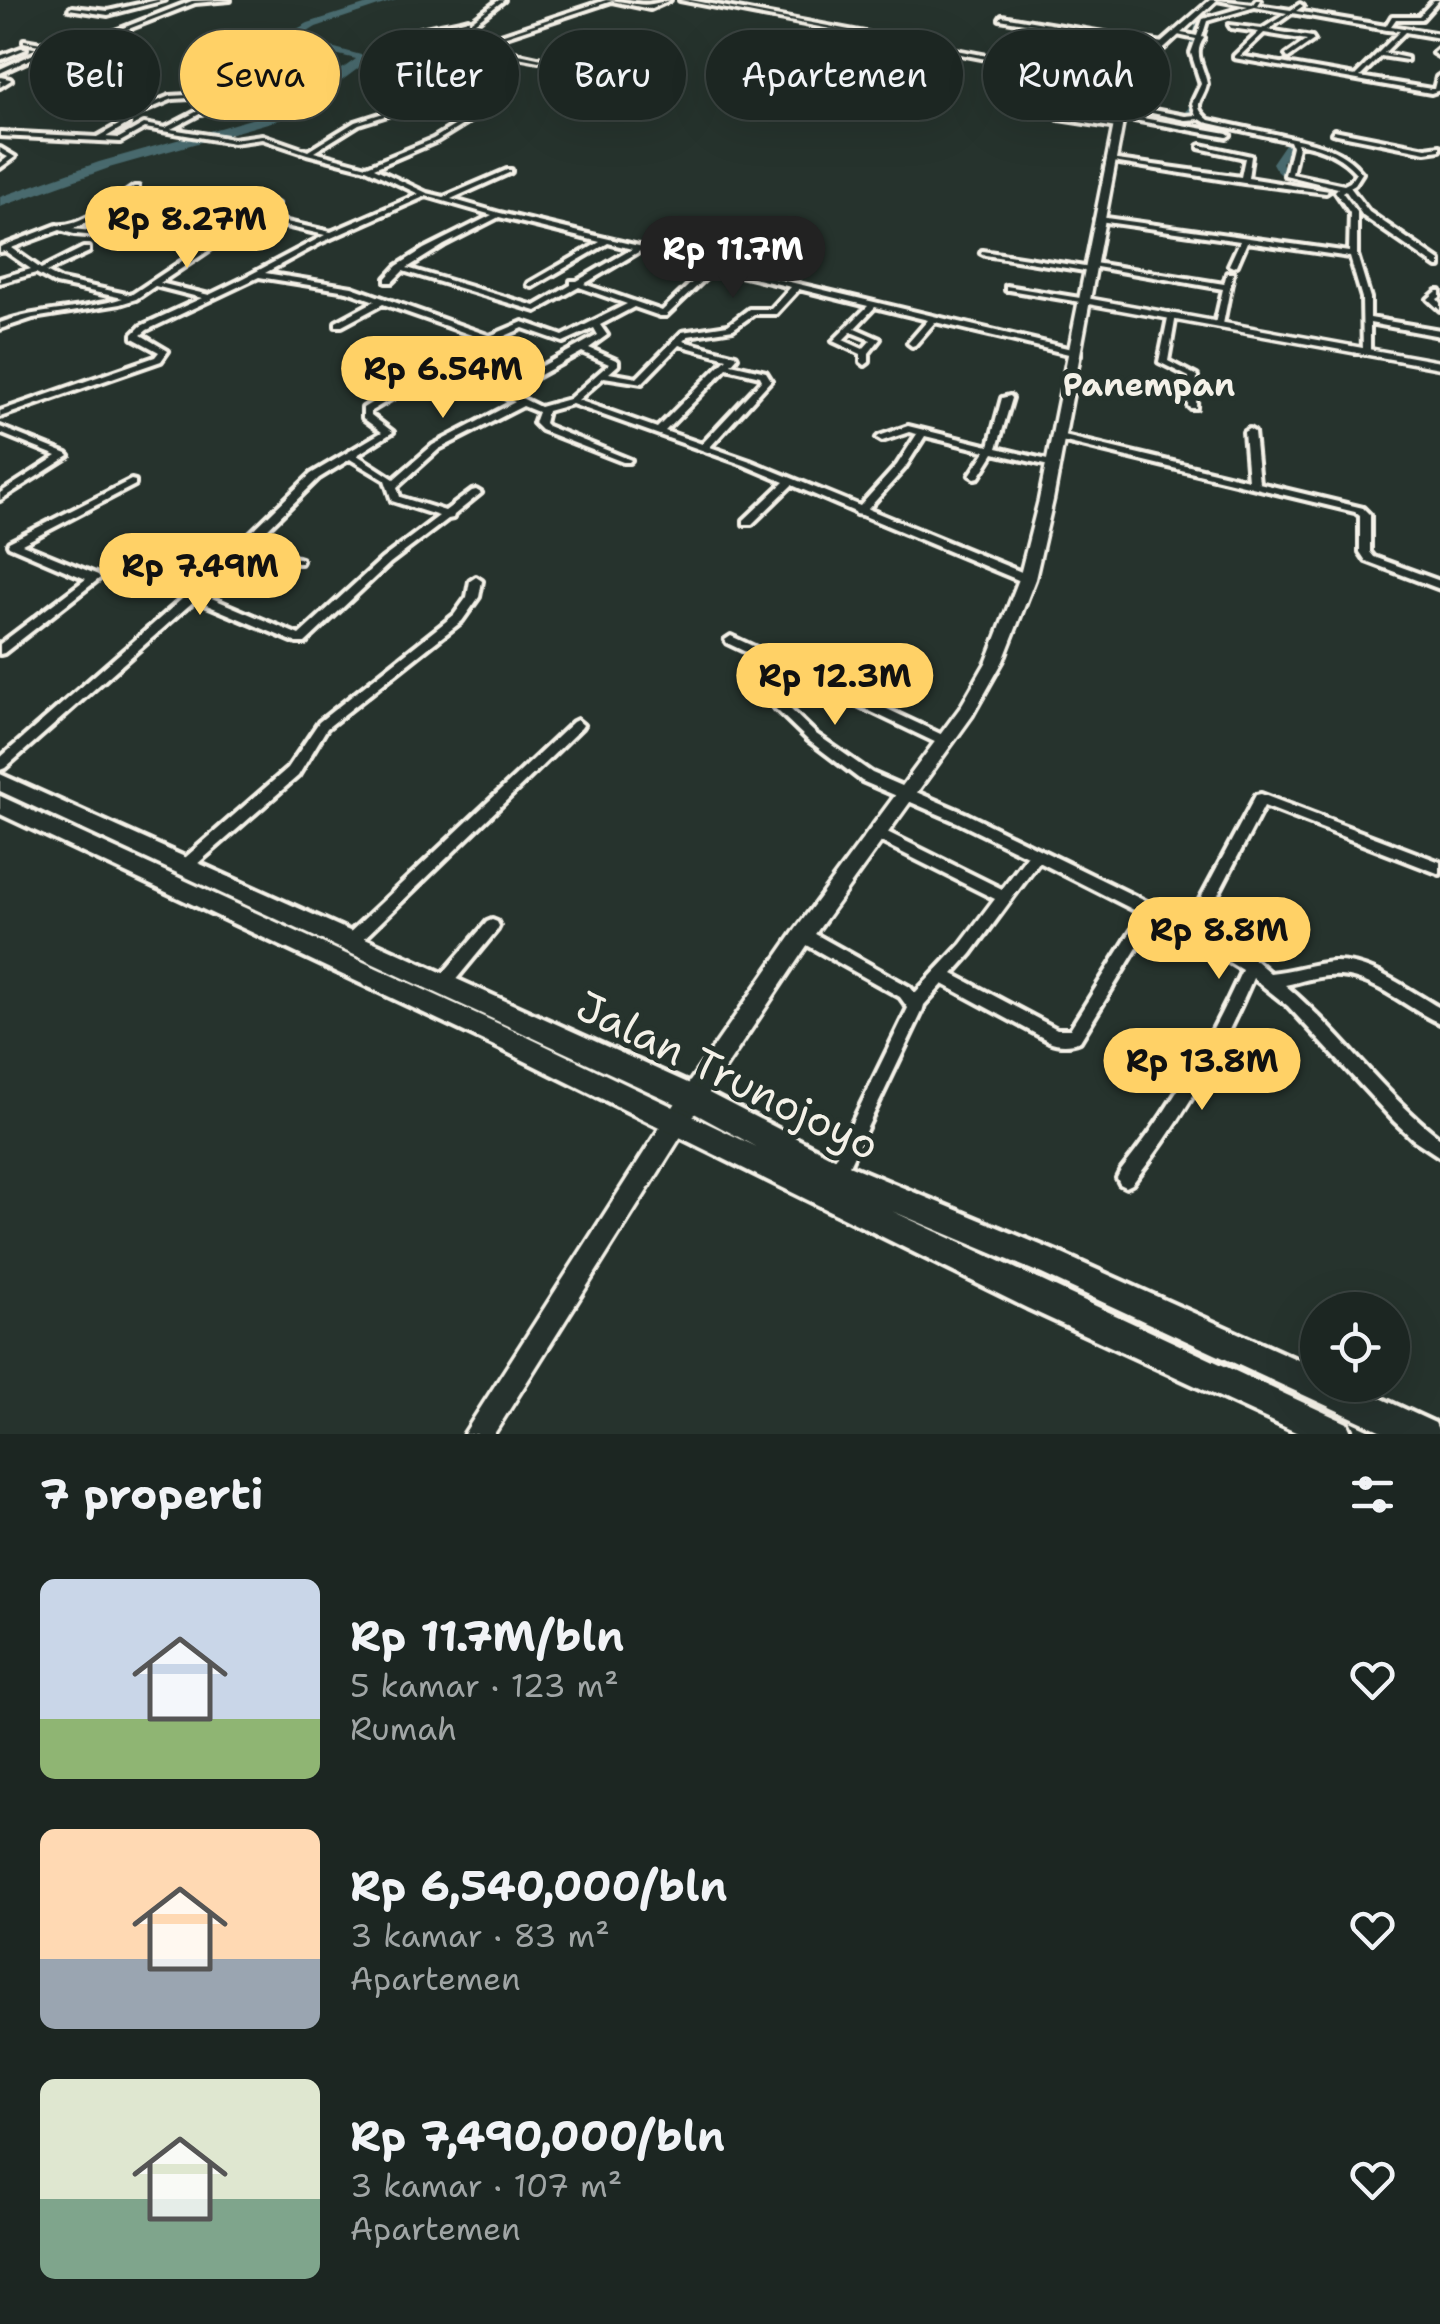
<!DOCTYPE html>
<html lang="id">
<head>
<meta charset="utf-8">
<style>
	body { margin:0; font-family:"Shantell Sans",sans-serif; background:#29322f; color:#f1f3f6; height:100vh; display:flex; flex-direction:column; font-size:38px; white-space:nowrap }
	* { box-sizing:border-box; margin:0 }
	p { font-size:32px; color:#a0a5a5 }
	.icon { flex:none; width:55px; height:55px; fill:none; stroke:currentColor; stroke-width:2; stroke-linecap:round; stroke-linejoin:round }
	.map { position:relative; height:1434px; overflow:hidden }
	.sheet { display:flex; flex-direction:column; background:#1c2622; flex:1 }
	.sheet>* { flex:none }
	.banner { position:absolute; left:30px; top:30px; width:1380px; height:90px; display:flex; gap:20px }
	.fabs { position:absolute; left:1300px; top:1292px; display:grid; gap:20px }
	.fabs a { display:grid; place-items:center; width:110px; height:110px; border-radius:50%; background:#1c2622; box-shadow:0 10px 40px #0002,0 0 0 2px #3a4340; font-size:50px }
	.price { position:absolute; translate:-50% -85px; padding:0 22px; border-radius:35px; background:#ffd166; color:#111; font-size:32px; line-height:65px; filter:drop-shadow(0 2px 5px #0008) }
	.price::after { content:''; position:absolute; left:50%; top:60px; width:30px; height:22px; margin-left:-15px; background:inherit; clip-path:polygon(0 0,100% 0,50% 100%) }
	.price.active { background:#222; color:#fff }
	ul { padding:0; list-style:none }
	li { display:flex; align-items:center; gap:30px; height:250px; padding:0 40px }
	li span { display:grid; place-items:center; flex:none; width:280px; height:200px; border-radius:15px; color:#555 }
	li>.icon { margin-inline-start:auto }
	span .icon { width:120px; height:120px; fill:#fffc; stroke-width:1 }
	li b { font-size:42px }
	h2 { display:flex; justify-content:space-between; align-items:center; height:120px; padding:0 40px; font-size:42px }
	.chip { padding:0 35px; border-radius:45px; background:#1c2622; box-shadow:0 10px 40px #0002,0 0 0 2px #3a4340; font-size:35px; line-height:90px }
	.chip.active { background:#ffd166; color:#111 }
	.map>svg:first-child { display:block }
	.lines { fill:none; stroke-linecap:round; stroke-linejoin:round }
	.canal { fill:#486a6e; fill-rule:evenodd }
	.river { fill:#486a6e; fill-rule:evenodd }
	.minor-casing { stroke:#f4f1e8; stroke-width:8 }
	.tertiary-casing { stroke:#f4f1e8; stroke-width:7 }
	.secondary-casing { stroke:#f4f1e8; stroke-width:7 }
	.trunk-casing { stroke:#f4f1e8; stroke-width:8 }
	.minor { fill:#26332d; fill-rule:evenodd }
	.tertiary { fill:#26332d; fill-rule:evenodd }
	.secondary { fill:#26332d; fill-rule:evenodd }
	.trunk { fill:#26332d; fill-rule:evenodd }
	.labels { text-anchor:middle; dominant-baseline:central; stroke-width:10; stroke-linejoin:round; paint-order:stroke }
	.far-quarter-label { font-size:32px; font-weight:bold; fill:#f4f1e8; stroke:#26332d }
	.near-street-label { font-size:42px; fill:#f4f1e8; stroke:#26332d }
</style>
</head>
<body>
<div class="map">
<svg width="1440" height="1434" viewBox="0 0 1440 1434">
	<rect width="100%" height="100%" fill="#26332d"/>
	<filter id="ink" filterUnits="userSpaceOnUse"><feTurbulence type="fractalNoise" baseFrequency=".01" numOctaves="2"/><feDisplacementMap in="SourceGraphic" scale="20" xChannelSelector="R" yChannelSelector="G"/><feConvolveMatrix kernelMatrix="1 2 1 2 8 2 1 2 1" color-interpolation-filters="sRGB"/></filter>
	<g filter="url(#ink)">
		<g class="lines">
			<!-- canal -->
			<path class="canal" d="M1250 0H1257L1249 8 1204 21 1196 51 1206 88 1195 111 1211 121 1293 141 1282 163 1285 170 1303 179 1349 190 1363 211 1385 226V230C1364 229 1352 210 1342 194 1319 189 1283 187 1272 163L1285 144 1205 125 1186 112 1198 88 1188 51 1197 20 1245 6Z"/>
			<!-- river -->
			<path class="river" d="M380 0H396L316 27 298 38 372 58 296 115 109 168 0 207V197L99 162 286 109 356 59 284 42V36L308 23Z"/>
			<defs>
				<g id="minor">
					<path d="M157 0H165L108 15 69 9 72 7 108 11Z"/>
					<path d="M230 0 195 3 108 37 66 43 0 73V69L49 47 24 42V40L53 45 65 40 105 35 192 1Z"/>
					<path d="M499 0H504L464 31 465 42 468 46 606 0C621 0 639 7 652 4 659 3 664 1 670 0L650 9 612 1 470 48 481 62 496 53 493 51 496 49 542 59 539 61 502 54 429 101 458 104 460 107 423 104 359 124 314 152 367 166 433 139 475 113H479V115L437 141 374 168 427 193 444 197 507 170H511V172L451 199 500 213 1080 351V355L1077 356 935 322 915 345 912 346 908 343 928 320 875 307 855 328 880 339 869 353V362L865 365 861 362V354L833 341 868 306 799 289 776 314H754L733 329 688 336 683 341 736 355 737 357 731 364 766 372 771 380 710 447 750 461 860 506 897 465 917 434 909 432 882 441 877 438 879 436 908 426 989 446 1002 398 1010 396 1012 398 997 448 1056 462V466L1053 467 994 453 979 477 975 478 970 475 986 451 925 436 904 469 868 509 1031 576 1033 579 1031 582H1023L862 515 856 514 855 512 792 485 752 524H744V520L784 482 744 465 572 404 547 411 544 423 547 426 631 460 629 462H623L541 430 534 423 538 412 523 406 439 449 397 487 400 497 445 511 472 491 476 490 481 493 454 515 453 518 448 519 390 563 305 643H297L195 600 5 768 0 770V758L190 592 311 474 382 432 363 418V408L439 362 483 339 383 304 342 326H336V322L375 301 347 291 259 277 147 330 141 335 168 351 161 361 0 417V411L155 357 159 352 133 338V334L141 326 202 298 155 286 136 299 120 304 33 318 0 329V323C40 308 83 311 123 298L56 284 36 273 0 283V278L31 269 5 251 0 252V247L57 225C81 228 114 200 134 187H138V189L102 216 72 229 122 234H125V238L74 234 60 230 11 248 41 269 83 248H89V252L46 272 61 280 131 295 248 217 209 202 168 198 166 197V195L210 198 253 214 273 202 277 204 276 206 260 216 331 232 419 194 366 169 307 154 262 139 233 143 145 128 120 142 0 136V132L97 137 122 123 119 117 170 96 204 94 280 52 282 55 207 97 173 99 125 119 128 124 106 137 119 138 144 124 165 128 211 104 213 107 171 129 233 139 262 135 308 151 355 122 421 101 478 64 459 42 458 31 469 22 419 33 395 42 392 40C414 27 443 26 468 19L470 22ZM426 196 492 215 424 249 397 266 386 278V282H392L403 271 536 311 579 287 627 304 563 336 523 322 490 336 352 287 265 273 322 242ZM499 217 600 242 529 283 528 285 532 287 608 243 632 249 577 281H571V285L535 306 407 268 444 245ZM255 219 325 235 244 278 209 295 160 283ZM640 251 708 267 662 311 584 284ZM715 269 791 287 771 309H749L728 325 682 332 637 378 609 373 618 365V361L589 348 607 335 600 325 634 307 660 316H666ZM523 328 563 342 594 328 598 335 501 389 449 364 484 345 511 361H517V357L491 342ZM851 332 871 340 863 349 843 340ZM679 345 727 358 657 428 578 400 604 377 642 383ZM582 352 609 364 569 399 540 407 509 392ZM442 368 515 402 433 445 394 479 357 455 393 432 371 415V411ZM727 368 760 376 762 380 702 444 665 431ZM350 459 385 480 392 501 439 516 382 559 299 635 202 594 247 549 293 563H301L302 561 301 559 252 544 319 478Z"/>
					<path d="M680 0H690L1083 74 1099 60 1140 69 1137 71 1100 64 1088 75 1128 83 1126 86Z"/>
					<path d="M1217 0 1253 4 1256 0H1260L1257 5 1291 10 1300 4 1303 6 1296 11 1386 26 1392 16H1419L1434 0H1439L1422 19H1396L1391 26 1440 34V38L1405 32 1384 53 1407 58V60L1381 56 1360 77 1431 89H1434L1437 77 1440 75V90L1431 93 1234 58V56L1259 32 1231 28 1229 25 1262 29 1287 13 1255 7 1207 21 1202 37 1204 38C1192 54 1204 66 1207 84 1203 102 1190 104 1209 120 1232 125 1255 130 1279 135 1310 142 1341 146 1362 173L1355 184 1350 187 1369 212 1440 261V267H1437L1363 216 1345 190 1342 192 1357 212V255L1370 298V318L1440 330V336L1370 323V351L1363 353 1362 298 1350 257 1247 242 1237 265 1233 267 1229 265 1240 241 1099 221 1095 219 1099 217 1349 252 1350 213 1335 191 1338 188 1285 175 1292 146 1290 141 1205 122 1200 119 1185 120 1119 106 1122 104 1185 116 1196 115 1192 103 1201 84 1191 53 1196 39 1173 34 1176 32 1197 36 1203 19 1248 6ZM1292 13 1387 30 1400 31 1355 76 1240 56 1264 33 1307 40 1286 55 1288 58 1314 40 1312 37 1268 30ZM1297 143C1320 147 1341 155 1356 173L1350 182 1344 185 1292 174 1298 146Z"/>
					<path d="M1002 16 1163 43 1166 45 1163 47 1000 19Z"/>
					<path d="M1440 47V57L1433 53Z"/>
					<path d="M21 48 26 49 0 60V56Z"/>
					<path d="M0 77 10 79 11 80 0 87V82L2 81H0Z"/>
					<path d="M1120 114 1227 133 1230 135 1227 137 1118 117Z"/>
					<path d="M1061 116 1117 124 1120 126 1117 128 1059 119Z"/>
					<path d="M1334 130 1426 148 1440 146V150L1426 152 1332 133Z"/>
					<path d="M1201 145 1251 156 1248 178 1329 191 1326 193 1244 183 1107 161 1110 159 1241 177 1245 158 1199 148V146Z"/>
					<path d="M0 148 15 157 0 168V163L8 157 0 153Z"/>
					<path d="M982 251 1091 268 1095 270 1091 272 985 255 981 253Z"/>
					<path d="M1088 262 1224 284 1227 273H1233L1223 324 1219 327 1215 324 1223 289 1091 266H1088Z"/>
					<path d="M1006 286 1086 299 1090 301 1086 303 1009 290H1006Z"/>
					<path d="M1437 291H1440V297L1437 299 1440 303V310L1428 299Z"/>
					<path d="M1169 313 1176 315 1168 361 1197 376 1196 408H1190L1188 406 1189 377 1159 362Z"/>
					<path d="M0 427 67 454 69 456 0 500V493L57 456 0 433Z"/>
					<path d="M1249 429 1254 432 1259 483 1363 508 1370 515V552L1374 557 1440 581V589L1366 561 1360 552V516L1355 512 1057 440 1055 438 1060 435 1248 480 1244 432Z"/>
					<path d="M131 480 135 481V485L22 544 98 575 100 578 4 653 0 654V644L86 579 9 546 8 544 9 542Z"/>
					<path d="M476 577 482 581 479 597 462 621 327 728 298 776 188 872 183 874 178 872 176 868 178 864 288 768 319 722 454 615 467 597 470 581Z"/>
					<path d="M731 636 949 738 950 741 949 744H939L727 643 725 640Z"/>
					<path d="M754 677 758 678 816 734 872 773 967 814 1188 922 1256 795 1261 794 1440 862V874L1264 806 1200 929 1256 961 1270 973C1291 971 1312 964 1332 962 1371 960 1408 990 1440 1008V1023C1407 1009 1378 979 1340 976 1322 974 1303 981 1285 985 1341 1032 1382 1093 1440 1138V1157L1413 1139 1394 1121 1288 1006 1253 978C1221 1052 1182 1121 1132 1184L1126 1187 1120 1184 1117 1178 1120 1172C1170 1110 1209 1043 1242 970L1186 936 1154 920 1080 1041C1071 1045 1058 1045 1049 1041L943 984 924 1005 922 1012 842 1180 836 1183 830 1180 827 1174 830 1168 908 1008 900 997 798 940 796 935 798 930 803 929 808 930 910 987 915 993 961 944 995 899 871 837 869 833 871 829 876 827 881 829 1002 889 1027 856 957 822 862 781 808 740 750 684 748 681 750 678ZM1039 862 1142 914 1070 1029H1057L953 974 971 954Z"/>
					<path d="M577 720 583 725 581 728 355 947 350 948 345 947 343 942 345 937 573 722Z"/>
					<path d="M492 920 497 922 499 926 497 930 449 988 444 990 439 988 436 983 439 978 487 922Z"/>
				</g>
				<path id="tertiary" d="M1086 298 1440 362V368L1083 303 1081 301Z"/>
				<path id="secondary" d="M1210 0H1217L1140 71 1130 84 1053 500 1035 579 1003 661 972 716 810 941 700 1106 494 1434H464L684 1090 796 929 960 708 987 661 1019 579 1039 500 1122 84 1134 67Z"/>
				<path id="trunk" d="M0 774 701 1089 846 1164 1062 1254 1318 1369V1385H1352L1435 1423 1440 1434H1388L1042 1274 892 1211 1347 1423 1352 1434H1300L1027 1308 505 1051 0 814V796L523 1035 757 1147 683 1107 0 791Z"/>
			</defs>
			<!-- minor casing -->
			<use href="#minor" class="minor-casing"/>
			<!-- tertiary casing -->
			<use href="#tertiary" class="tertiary-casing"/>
			<!-- secondary casing -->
			<use href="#secondary" class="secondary-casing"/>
			<!-- trunk casing -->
			<use href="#trunk" class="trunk-casing"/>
			<!-- minor -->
			<use href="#minor" class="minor"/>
			<!-- tertiary -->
			<use href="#tertiary" class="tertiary"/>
			<!-- secondary -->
			<use href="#secondary" class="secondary"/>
			<!-- trunk -->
			<use href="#trunk" class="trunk"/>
		</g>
	</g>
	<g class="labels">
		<!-- far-quarter labels -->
		<g class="far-quarter-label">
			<text x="1149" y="384">Panempan</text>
		</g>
		<!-- near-street labels -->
		<g class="near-street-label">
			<text transform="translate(728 1075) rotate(26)">Jalan Trunojoyo</text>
		</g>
	</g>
</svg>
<div class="fabs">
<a><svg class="icon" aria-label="locate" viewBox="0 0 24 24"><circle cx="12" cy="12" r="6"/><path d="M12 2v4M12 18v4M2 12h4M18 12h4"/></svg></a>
</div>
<b class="price" style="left:187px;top:271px">Rp 8.27M</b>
<b class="price active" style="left:733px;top:301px">Rp 11.7M</b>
<b class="price" style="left:443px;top:421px">Rp 6.54M</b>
<b class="price" style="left:200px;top:618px">Rp 7.49M</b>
<b class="price" style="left:835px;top:728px">Rp 12.3M</b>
<b class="price" style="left:1219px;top:982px">Rp 8.8M</b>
<b class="price" style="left:1202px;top:1113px">Rp 13.8M</b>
<div class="banner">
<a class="chip">Beli</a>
<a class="chip active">Sewa</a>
<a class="chip">Filter</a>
<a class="chip">Baru</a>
<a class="chip">Apartemen</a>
<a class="chip">Rumah</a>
</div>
</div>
<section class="sheet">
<h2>7 properti<svg class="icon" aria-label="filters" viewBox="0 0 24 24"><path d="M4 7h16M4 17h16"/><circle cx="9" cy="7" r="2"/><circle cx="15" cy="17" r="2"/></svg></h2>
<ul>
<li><span style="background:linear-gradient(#c9d6e8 70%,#8fb573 0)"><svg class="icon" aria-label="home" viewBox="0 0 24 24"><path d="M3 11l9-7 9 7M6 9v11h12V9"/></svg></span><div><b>Rp 11.7M/bln</b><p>5 kamar · 123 m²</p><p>Rumah</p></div><svg class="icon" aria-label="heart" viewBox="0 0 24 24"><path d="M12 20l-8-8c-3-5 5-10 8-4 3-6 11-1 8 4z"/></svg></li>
<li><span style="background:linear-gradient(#ffd9b3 65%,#9aa5b1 0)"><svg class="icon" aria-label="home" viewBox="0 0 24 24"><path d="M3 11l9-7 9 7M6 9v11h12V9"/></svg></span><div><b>Rp 6,540,000/bln</b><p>3 kamar · 83 m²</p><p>Apartemen</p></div><svg class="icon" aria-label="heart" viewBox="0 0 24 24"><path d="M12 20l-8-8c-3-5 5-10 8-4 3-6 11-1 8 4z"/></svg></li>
<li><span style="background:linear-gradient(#dfe7d0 60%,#7fa58c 0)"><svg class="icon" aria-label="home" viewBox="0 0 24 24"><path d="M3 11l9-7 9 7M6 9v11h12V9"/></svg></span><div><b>Rp 7,490,000/bln</b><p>3 kamar · 107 m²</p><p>Apartemen</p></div><svg class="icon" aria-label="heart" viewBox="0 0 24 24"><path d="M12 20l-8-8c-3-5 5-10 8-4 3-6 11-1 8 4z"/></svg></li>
</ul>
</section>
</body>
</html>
